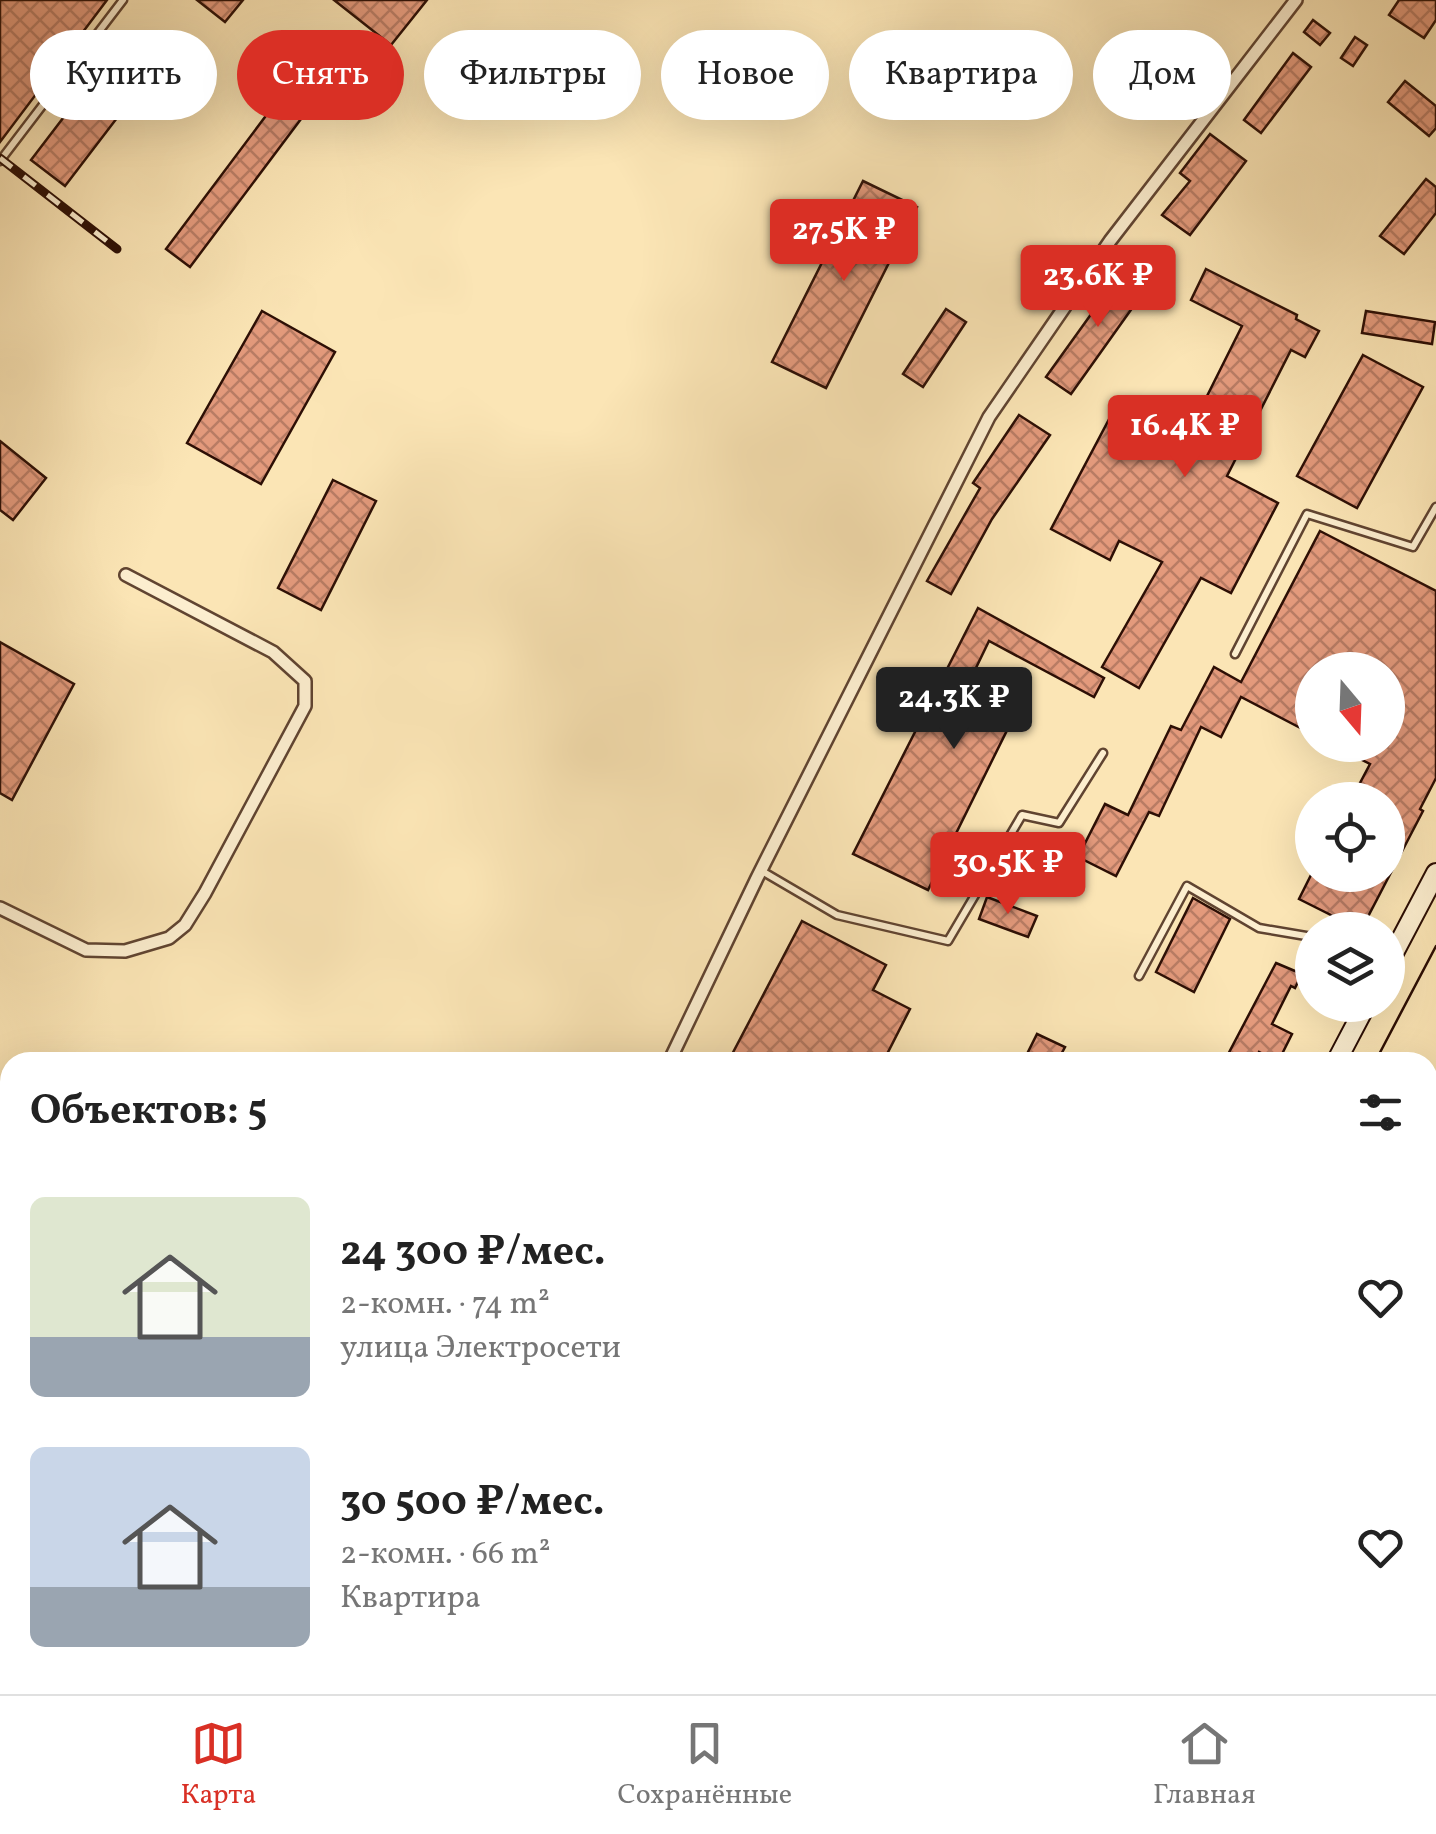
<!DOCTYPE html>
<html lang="ru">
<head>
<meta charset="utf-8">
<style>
	body { margin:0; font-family:Vollkorn,serif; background:#f6f6f6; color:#222; height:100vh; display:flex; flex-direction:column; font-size:38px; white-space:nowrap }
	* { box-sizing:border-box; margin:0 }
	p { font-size:32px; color:#767676 }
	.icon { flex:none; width:55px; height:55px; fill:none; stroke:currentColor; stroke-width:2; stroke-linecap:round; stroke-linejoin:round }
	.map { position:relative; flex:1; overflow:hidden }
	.side { position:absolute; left:0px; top:1052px; width:1438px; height:642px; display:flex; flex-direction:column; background:#fff; border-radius:30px 30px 0 0; box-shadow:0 10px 40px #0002 }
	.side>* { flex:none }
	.guide { position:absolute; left:30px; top:30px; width:1378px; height:90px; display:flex; gap:20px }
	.needle { width:65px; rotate:161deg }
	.fabs { position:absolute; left:1295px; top:652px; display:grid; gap:20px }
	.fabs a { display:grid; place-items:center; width:110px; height:110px; border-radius:50%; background:#fff; box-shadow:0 10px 40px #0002; font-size:50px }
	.price { position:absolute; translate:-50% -85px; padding:0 22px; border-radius:10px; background:#d93025; color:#fff; font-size:32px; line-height:65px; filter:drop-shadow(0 2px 5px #0008) }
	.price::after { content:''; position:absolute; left:50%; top:60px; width:30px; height:22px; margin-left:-15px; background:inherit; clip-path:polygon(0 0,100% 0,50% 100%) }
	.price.selected { background:#222; color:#fff }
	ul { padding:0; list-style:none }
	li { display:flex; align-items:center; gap:30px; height:250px; padding:0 30px }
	li span { display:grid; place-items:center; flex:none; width:280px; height:200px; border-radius:15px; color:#555 }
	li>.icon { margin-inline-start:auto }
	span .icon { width:120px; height:120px; fill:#fffc; stroke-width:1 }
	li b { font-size:42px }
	h2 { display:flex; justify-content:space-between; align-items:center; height:120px; padding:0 30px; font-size:42px }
	.chip { padding:0 35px; border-radius:45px; background:#fff; box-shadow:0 10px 40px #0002; font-size:35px; line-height:90px }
	.chip.selected { background:#d93025; color:#fff }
	.tabs { display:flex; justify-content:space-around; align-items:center; height:140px; border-top:2px solid #e0e0e0; background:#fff; font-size:28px; color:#767676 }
	.tabs a { display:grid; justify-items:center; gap:5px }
	.tabs .selected { color:#d93025 }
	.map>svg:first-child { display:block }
	.building { fill:url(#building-cross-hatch); stroke:#2d0f05; stroke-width:2.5 }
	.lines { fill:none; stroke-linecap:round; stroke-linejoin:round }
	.service-casing { stroke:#604431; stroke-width:11 }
	.minor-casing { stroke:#604431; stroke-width:16 }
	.secondary-casing { stroke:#2d0f05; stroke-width:22 }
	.service { stroke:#fceecf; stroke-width:6 }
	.minor { stroke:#fceecf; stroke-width:11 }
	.secondary { stroke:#fceecf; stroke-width:18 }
	.tram { stroke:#2d0f05; stroke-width:2.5 }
	.rail-casing { stroke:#2d0f05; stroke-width:9 }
	.rail { stroke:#fceecf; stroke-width:5; stroke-dasharray:15; stroke-linecap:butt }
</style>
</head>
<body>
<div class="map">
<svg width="1436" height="1694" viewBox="0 0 1436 1694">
	<defs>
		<pattern id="building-cross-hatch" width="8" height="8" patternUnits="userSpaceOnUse" patternTransform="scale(2.5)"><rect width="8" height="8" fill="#e39a7c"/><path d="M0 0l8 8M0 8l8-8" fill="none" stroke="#b87c64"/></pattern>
	</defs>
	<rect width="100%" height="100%" fill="#fbe5b5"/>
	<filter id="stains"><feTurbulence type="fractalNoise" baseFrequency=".002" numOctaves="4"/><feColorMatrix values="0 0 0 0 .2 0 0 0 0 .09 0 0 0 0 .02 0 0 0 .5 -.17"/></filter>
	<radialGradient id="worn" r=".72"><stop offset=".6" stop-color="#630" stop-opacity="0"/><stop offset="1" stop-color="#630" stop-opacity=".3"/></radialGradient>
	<!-- building -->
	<g class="building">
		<path d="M0 0H107L0 142Z"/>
		<path d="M197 0H243L225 22Z"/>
		<path d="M334 0H427L391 45Z"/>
		<path d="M1399 0H1436V20L1424 38 1389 15Z"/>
		<path d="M1313 20 1330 33 1320 45 1304 32Z"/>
		<path d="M1355 37 1367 45 1353 66 1341 58Z"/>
		<path d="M1293 53 1311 67 1261 133 1244 120Z"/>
		<path d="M99 71 133 97 65 186 31 160Z"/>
		<path d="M1405 81 1436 106V128L1429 136 1388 102Z"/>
		<path d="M283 93 307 111 190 267 166 249Z"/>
		<path d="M1210 134 1246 161 1190 235 1162 215 1190 181 1180 173Z"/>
		<path d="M1426 179 1436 187V213L1404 254 1380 236Z"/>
		<path d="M863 181 917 207 826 388 772 362Z"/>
		<path d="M1125 267 1150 283 1071 394 1046 377Z"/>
		<path d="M1206 269 1297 315 1296 319 1319 331 1305 357 1291 350 1227 476 1278 503 1231 593 1201 578 1139 688 1102 667 1162 562 1119 541 1110 560 1051 529 1115 408 1183 444 1242 326 1191 300Z"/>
		<path d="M946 309 966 322 923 387 903 374Z"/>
		<path d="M262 311 335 352 261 484 187 443Z"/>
		<path d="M1366 311 1435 322 1432 344 1362 333Z"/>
		<path d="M1363 355 1423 387 1357 508 1297 476Z"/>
		<path d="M1019 415 1050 435 992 519 951 594 927 581 980 488 973 483Z"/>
		<path d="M0 441 46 478 13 520 0 510Z"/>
		<path d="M333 480 376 501 321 610 278 588Z"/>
		<path d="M1320 531 1436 591V778L1420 809 1423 811 1361 930 1299 899 1311 875H1388V800H1351L1370 764 1333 745H1388V670H1312V734L1241 697 1221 737 1201 727 1159 816 1149 812 1116 876 1078 857 1105 804 1128 815 1171 726 1181 730 1214 667 1241 682Z"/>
		<path d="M978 608 1104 678 1094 697 989 641 974 672 1024 696 928 890 853 854Z"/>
		<path d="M0 642 74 684 12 800 0 793Z"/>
		<path d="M987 897 1037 916 1028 937 979 919Z"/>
		<path d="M1193 898 1230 919 1194 992 1156 972Z"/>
		<path d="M802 921 886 965 873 990 910 1009 883 1062H728Z"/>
		<path d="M1276 963 1302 974 1295 988 1291 986 1272 1024 1292 1034 1278 1062 1259 1052 1254 1062H1224Z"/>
		<path d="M1037 1034 1065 1047 1057 1062H1023Z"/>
	</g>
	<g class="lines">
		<defs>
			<g id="service">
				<path d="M0 161 123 0"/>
				<path d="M1235 654 1307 514 1413 547 1436 507"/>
				<path d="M762 871 837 915 948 941 1022 815 1059 823 1103 753"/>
				<path d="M1139 976 1187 886 1259 928 1312 937"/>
				<path d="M920 1694 921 1685"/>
			</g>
			<g id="minor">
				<path d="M0 908 86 950 125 951 169 938 185 925 205 893 305 706V681L273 652 126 575"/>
				<path d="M669 1062 757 878 989 417 1110 241 1296 0"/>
				<path d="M0 1583 10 1584"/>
				<path d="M853 1685 913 1694"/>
				<path d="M465 1694 467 1685"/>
				<path d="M837 1694 838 1685"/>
			</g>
			<g id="secondary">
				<path d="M1388 964 1436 873"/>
				<path d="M1336 1062 1366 1005"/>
				<path d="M1030 1694 1034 1685"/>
			</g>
		</defs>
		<!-- service casing -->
		<use href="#service" class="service-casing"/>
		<!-- minor casing -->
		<use href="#minor" class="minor-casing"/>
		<!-- secondary casing -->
		<use href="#secondary" class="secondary-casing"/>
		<!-- service -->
		<use href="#service" class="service"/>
		<!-- minor -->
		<use href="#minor" class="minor"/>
		<!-- secondary -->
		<use href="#secondary" class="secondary"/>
		<!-- tram -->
		<g class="tram">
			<path d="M1375 1062 1436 946"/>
			<path d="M1067 1694 1071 1685"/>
		</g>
		<defs>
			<g id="rail">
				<path d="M0 158 117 249"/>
				<path d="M1428 1148 1436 1117"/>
				<path d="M1347 1694 1349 1685"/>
			</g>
		</defs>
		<!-- rail casing -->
		<use href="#rail" class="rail-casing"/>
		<!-- rail -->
		<use href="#rail" class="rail"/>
	</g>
	<rect width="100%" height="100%" filter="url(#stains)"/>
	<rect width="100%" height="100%" fill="url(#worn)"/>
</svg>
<div class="fabs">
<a><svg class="needle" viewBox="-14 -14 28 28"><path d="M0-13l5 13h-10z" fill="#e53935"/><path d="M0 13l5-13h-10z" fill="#767676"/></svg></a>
<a><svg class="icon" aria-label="locate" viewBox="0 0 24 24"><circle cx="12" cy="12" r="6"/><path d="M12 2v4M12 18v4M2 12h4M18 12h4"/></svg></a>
<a><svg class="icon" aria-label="layers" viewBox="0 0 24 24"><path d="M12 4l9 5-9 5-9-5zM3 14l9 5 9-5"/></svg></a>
</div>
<b class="price" style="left:844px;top:284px">27.5K ₽</b>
<b class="price" style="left:1098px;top:330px">23.6K ₽</b>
<b class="price" style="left:1185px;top:480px">16.4K ₽</b>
<b class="price selected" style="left:954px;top:752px">24.3K ₽</b>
<b class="price" style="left:1008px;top:917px">30.5K ₽</b>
<div class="guide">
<a class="chip">Купить</a>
<a class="chip selected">Снять</a>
<a class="chip">Фильтры</a>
<a class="chip">Новое</a>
<a class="chip">Квартира</a>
<a class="chip">Дом</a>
</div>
<section class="side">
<h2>Объектов: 5<svg class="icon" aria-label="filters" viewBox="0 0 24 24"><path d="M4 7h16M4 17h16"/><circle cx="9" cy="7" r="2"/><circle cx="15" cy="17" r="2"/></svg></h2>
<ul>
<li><span style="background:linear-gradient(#dfe7d0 70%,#9aa5b1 0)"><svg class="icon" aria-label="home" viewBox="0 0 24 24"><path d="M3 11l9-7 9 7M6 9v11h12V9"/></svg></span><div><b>24 300 ₽/мес.</b><p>2-комн. · 74 m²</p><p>улица Электросети</p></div><svg class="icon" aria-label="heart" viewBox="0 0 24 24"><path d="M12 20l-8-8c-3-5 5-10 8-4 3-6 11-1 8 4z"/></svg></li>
<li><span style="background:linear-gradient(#c9d6e8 70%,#9aa5b1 0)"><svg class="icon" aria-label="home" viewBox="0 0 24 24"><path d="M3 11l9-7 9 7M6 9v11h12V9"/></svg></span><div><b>30 500 ₽/мес.</b><p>2-комн. · 66 m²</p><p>Квартира</p></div><svg class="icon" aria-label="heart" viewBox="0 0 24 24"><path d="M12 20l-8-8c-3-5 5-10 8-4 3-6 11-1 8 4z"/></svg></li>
</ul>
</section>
</div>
<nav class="tabs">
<a class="selected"><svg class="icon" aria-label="map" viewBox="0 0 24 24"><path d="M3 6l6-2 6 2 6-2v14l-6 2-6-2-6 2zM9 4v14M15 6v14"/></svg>Карта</a>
<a><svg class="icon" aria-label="saved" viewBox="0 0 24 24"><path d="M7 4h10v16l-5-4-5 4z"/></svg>Сохранённые</a>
<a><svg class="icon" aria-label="home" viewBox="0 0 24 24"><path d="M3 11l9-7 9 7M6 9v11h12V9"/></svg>Главная</a>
</nav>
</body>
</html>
